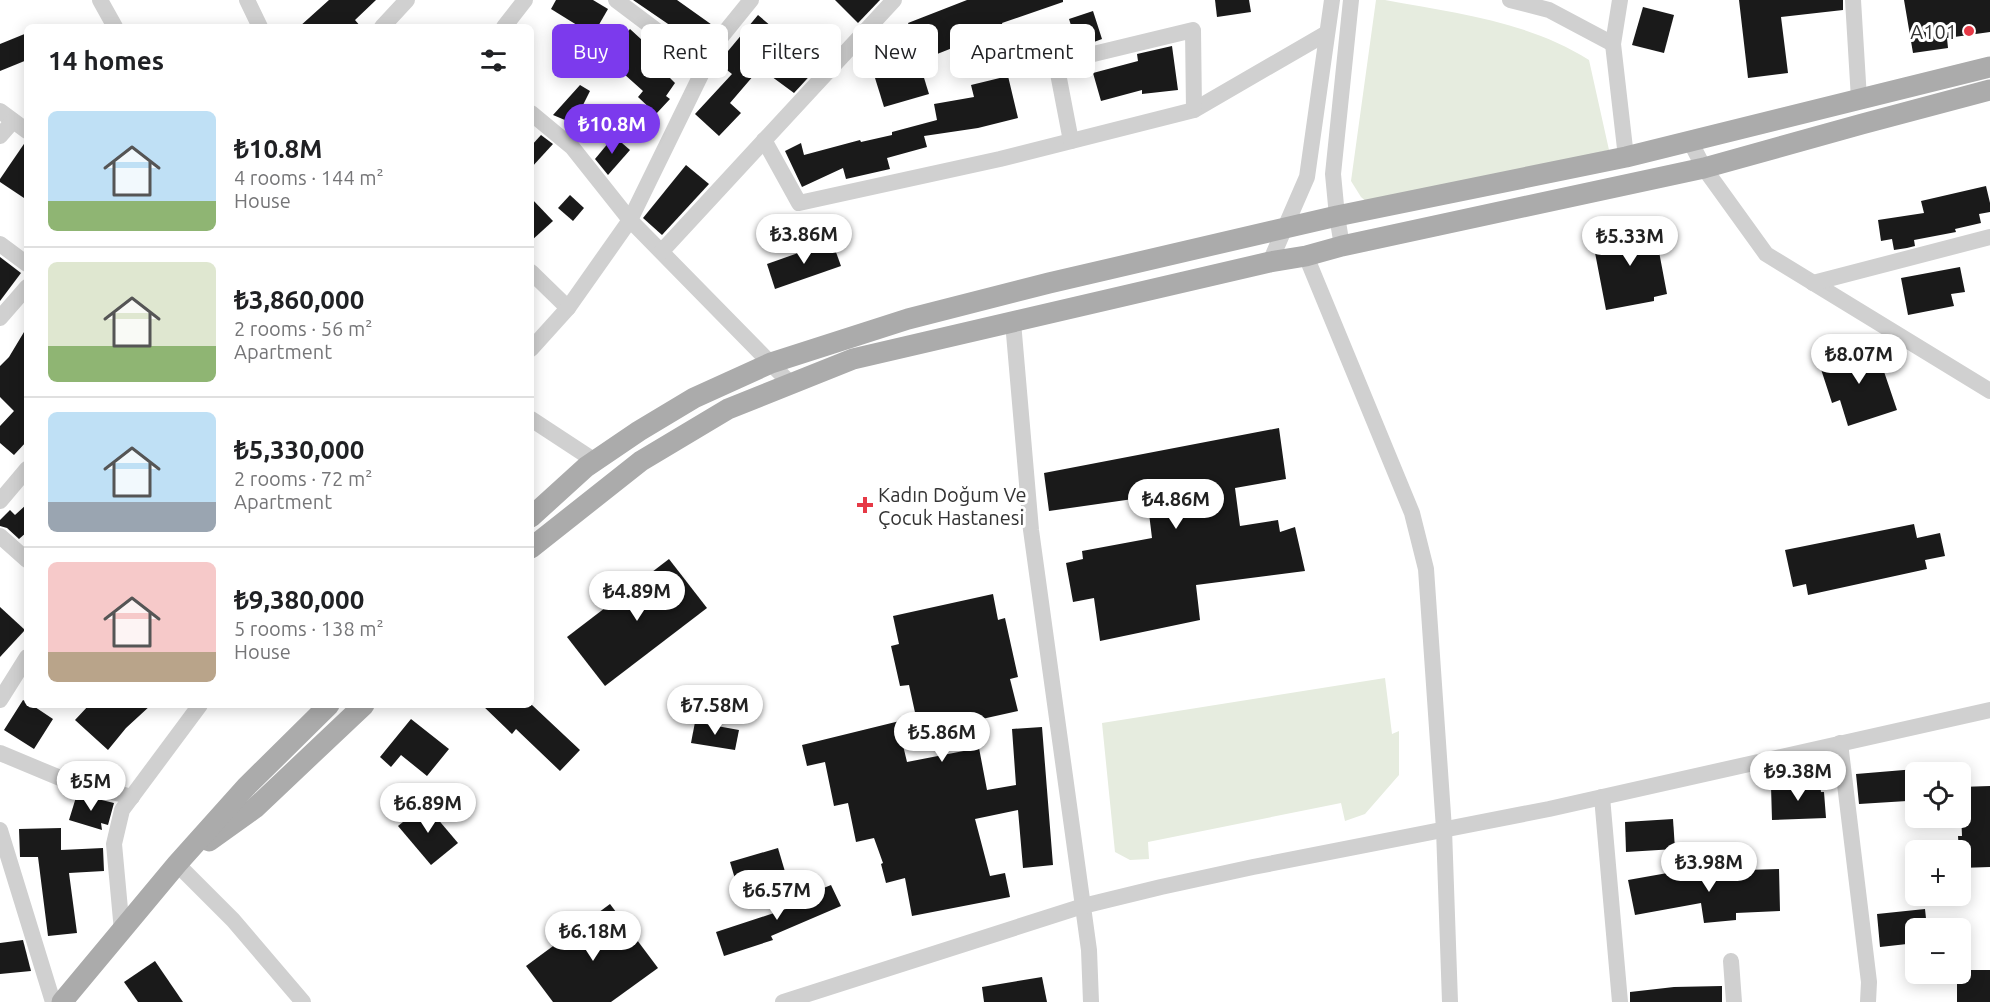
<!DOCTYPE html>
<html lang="en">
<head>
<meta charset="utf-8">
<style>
	body { margin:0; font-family:Ubuntu,sans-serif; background:#f2f2f2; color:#202124; height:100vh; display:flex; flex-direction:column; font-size:22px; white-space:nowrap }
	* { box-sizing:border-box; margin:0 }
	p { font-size:20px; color:#757577 }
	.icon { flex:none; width:33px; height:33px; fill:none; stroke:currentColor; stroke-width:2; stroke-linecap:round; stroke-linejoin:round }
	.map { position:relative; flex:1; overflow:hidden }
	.details { position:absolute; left:24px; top:24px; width:510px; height:684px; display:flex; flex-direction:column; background:#fff; border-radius:9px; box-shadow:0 3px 15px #0003 }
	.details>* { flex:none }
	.hud { position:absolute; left:552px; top:24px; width:570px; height:54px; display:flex; gap:12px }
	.controls { position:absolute; left:1905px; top:762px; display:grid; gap:12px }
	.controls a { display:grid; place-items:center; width:66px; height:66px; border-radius:9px; background:#fff; box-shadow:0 3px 15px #0003; font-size:30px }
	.price { position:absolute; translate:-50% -51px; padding:0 14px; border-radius:21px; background:#fff; color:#222; font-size:20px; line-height:39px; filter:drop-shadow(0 2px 3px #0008) }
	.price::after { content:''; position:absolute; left:50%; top:36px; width:18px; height:14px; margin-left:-9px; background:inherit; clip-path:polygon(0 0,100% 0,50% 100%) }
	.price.active { background:#7c3aed; color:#fff }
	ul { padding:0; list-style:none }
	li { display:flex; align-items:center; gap:18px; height:150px; padding:0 24px }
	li+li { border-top:2px solid #e0e0e0 }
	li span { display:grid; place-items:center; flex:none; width:168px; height:120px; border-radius:9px; color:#555 }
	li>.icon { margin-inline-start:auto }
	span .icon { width:72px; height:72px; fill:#fffc; stroke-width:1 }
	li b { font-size:26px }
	h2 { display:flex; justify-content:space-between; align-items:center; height:72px; padding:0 24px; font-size:26px }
	.chip { padding:0 21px; border-radius:9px; background:#fff; box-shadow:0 3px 15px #0003; font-size:21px; line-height:54px }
	.chip.active { background:#7c3aed; color:#fff }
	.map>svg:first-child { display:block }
	.green { fill:#e6ecdf }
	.building { fill:#1a1a1a }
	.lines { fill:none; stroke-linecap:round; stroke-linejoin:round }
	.minor { stroke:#d0d0d0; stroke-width:16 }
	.major { stroke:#ababab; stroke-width:21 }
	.poi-dot { fill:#e63946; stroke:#fff; stroke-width:2 }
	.labels { text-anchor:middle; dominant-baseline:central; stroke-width:6; stroke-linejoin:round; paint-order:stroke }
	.poi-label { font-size:20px; fill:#333; stroke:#fff; text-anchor:end }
</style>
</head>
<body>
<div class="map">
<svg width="1990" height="1002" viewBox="0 0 1990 1002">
	<rect width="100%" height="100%" fill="#fff"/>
	<!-- green -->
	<g class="green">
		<path d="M1376 0H1385C1454 13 1528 21 1589 60L1609 150 1384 204H1369L1361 197 1351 181Z"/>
		<path d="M1385 678 1392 734 1399 731V775L1365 814 1345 821 1341 803 1148 842 1149 859 1130 860 1115 852 1102 723Z"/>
	</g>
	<!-- building -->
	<g class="building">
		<path d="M329 0H376L355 20 361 27H299Z"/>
		<path d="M556 0H593L608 9 593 35 551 9Z"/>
		<path d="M633 0H677L715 27 699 50 670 28 671 26Z"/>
		<path d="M835 0H880L858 23Z"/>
		<path d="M967 0H1063V2L1002 23 1009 45 974 56 970 41 922 60 908 23Z"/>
		<path d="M1215 0H1249L1251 12 1217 17Z"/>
		<path d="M1739 0H1843V10L1781 17 1788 73 1748 78Z"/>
		<path d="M1904 0H1990V32L1947 38 1948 48 1913 53Z"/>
		<path d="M1643 7 1674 15 1664 53 1632 45Z"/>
		<path d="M1093 11 1102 39 1086 45 1084 39 1076 41 1069 19Z"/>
		<path d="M758 15 785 38 782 42 817 68 794 93 760 68 730 103 741 113 719 136 695 114 732 74 718 63Z"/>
		<path d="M630 29 655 52 650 58 675 83 666 96 670 99 656 114 638 97 643 91 605 57Z"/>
		<path d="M27 33V60L0 71V44Z"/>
		<path d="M1172 46 1178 90 1142 94V90L1101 101 1093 73 1138 61 1137 54Z"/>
		<path d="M916 52 929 94 884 107 871 65Z"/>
		<path d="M1008 76 1018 118 978 128 924 136 927 147 887 158 890 169 846 179 843 168 802 187 785 151 801 143 804 155 860 140 861 142 892 135V132L937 120 934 104 974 97 971 85Z"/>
		<path d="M580 85 590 91 581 109 579 108 572 123 553 115Z"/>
		<path d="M541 135 553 144 531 168V146Z"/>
		<path d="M614 136 630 150 608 175 595 159Z"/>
		<path d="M26 141H27V200L0 182V179Z"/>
		<path d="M686 165 709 184 662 235 643 218Z"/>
		<path d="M1986 186 1990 203V212L1979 214 1981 223 1955 229 1956 232 1914 240 1915 246 1907 248 1894 250 1892 239 1881 241 1878 220 1924 213 1921 201Z"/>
		<path d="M570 195 584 208 573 221 558 208Z"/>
		<path d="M531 198 553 221 531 241Z"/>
		<path d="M1654 225 1667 294 1654 297V301L1606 310 1592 237Z"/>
		<path d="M832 241 841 266 775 289 767 264Z"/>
		<path d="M0 257 21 273 0 301Z"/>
		<path d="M1960 267 1965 292 1951 294 1954 306 1908 315 1901 278Z"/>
		<path d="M27 327V441L14 455 0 443V426L14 411 0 397V366L9 357Z"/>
		<path d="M1875 345 1897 410 1848 426 1840 400 1832 403 1819 363Z"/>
		<path d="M1279 428 1286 479 1235 488 1240 526 1278 520 1280 532 1295 527 1305 571 1196 585 1200 620 1100 641 1094 598 1073 602 1066 563 1083 559 1082 551 1152 538 1147 497 1049 511 1044 473Z"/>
		<path d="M27 504V532L19 539 7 528 0 526V520L10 510 15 515Z"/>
		<path d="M1914 524 1917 538 1940 533 1945 556 1925 560 1927 569 1808 595 1806 584 1793 587 1785 550Z"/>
		<path d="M669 559 707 608 605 686 567 637Z"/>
		<path d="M993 594 998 620 1005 618 1018 677 1010 679 1018 711 901 737 907 762 979 748 987 790 1016 785 1012 729 1042 727 1053 865 1023 868 1018 810 975 819 990 876 1005 873 1010 897 912 916 905 878 886 883 881 864 883 863 874 838 856 842 848 803 834 806 825 762 807 766 802 745 916 717 909 685 900 686 891 646 899 644 893 616Z"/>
		<path d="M0 607 25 630 0 657Z"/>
		<path d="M23 700 27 702V705H32L53 719 34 749 4 730Z"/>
		<path d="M89 705H151L126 728 108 750 75 720Z"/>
		<path d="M482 705H532L580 750 560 771 516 729 512 734Z"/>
		<path d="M411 719 449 749 427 776 401 755 391 767 380 757Z"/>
		<path d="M695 722 739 730 735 750 691 743Z"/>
		<path d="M1916 769V788L1906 789 1907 801 1859 804 1856 774Z"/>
		<path d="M1820 784 1821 792H1824L1826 818 1772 820 1771 786Z"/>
		<path d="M1990 786V867L1960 868 1958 836H1962L1960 787Z"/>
		<path d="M77 794 114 803 108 825 101 823 102 830 69 820Z"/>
		<path d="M425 804 458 843 431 865 398 826Z"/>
		<path d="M1673 819 1675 849 1626 852 1625 822Z"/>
		<path d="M61 828V850L103 848 104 871 69 873 77 933 48 936 38 857H20L19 829Z"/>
		<path d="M778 848 786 875 738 889 730 862Z"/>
		<path d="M1690 869 1692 879 1745 873V870L1779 869 1780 911 1736 913V920L1704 923 1701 903 1635 915 1628 880Z"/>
		<path d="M831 885 841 906 771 936 773 940 724 956 716 932 786 909 784 904Z"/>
		<path d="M610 904 658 968 611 1002H553L526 966Z"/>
		<path d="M1925 909 1927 928H1916V943L1880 947 1877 914Z"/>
		<path d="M23 940 31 971 0 974V943Z"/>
		<path d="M155 961 183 1002H138L124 982Z"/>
		<path d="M1962 970H1990V1002H1957V980H1962Z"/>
		<path d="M1042 977 1047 1002H984L982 987Z"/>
		<path d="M1722 986V1002H1630V992L1674 987Z"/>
	</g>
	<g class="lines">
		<!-- minor -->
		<g class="minor">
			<path d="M100 0 115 27"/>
			<path d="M247 0 260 27"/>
			<path d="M616 0 705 67"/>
			<path d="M1510 0 1549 10 1613 44"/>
			<path d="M1620 0 1613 44 1626 157"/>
			<path d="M1853 0 1859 99"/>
			<path d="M382 27 407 0"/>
			<path d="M504 27 525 0"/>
			<path d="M0 111 27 131"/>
			<path d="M531 113 572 147 630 220 791 384"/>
			<path d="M0 136 13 121"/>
			<path d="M764 140 799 203 1000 159 1194 110 1327 33"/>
			<path d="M1071 141 1056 63 1193 30 1194 110"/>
			<path d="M1690 141 1704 168 1766 254 1990 391"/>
			<path d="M0 244 27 264"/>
			<path d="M1342 246 1337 216 1333 174 1351 0"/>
			<path d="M662 251 894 0"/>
			<path d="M1306 256 1412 513 1426 569 1444 829 1450 1002"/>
			<path d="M1270 262 1307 177 1332 0"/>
			<path d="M531 272 568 308"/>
			<path d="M1813 283 1990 237"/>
			<path d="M0 318 27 287"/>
			<path d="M1013 322 1031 530 1089 950 1091 1002"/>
			<path d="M531 349 568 308 630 220 717 42 751 0"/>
			<path d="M531 419 595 461"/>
			<path d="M0 501 27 469"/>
			<path d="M0 536 27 560"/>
			<path d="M0 700 27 657"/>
			<path d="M1840 743 1869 982 1868 1002"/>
			<path d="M0 753 65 780 132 797"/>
			<path d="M1602 797 1620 1002"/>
			<path d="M0 830 53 1002"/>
			<path d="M177 864 233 920 303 1002"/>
			<path d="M122 931 114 844 122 810 200 705"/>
			<path d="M1731 961 1734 1002"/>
			<path d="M783 1002 1083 906 1161 887 1253 867 1549 809 1990 710"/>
		</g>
		<!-- major -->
		<g class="major">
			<path d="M531 517 586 467 639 431 694 398 771 363 908 319 1049 283 1337 216 1626 157 1990 67"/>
			<path d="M531 548 641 461 728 409 853 359 1270 262 1306 256 1342 246 1704 168 1862 124 1990 90"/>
			<path d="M209 841 255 808 364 705"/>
			<path d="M62 1002 177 864 246 787 329 705"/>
		</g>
	</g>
	<!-- markers -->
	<g class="poi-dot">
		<circle cx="1969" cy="31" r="6"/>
		<path d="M862 496h6v6h6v6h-6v6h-6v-6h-6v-6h6z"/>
	</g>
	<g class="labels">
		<!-- poi labels -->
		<g class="poi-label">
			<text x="1957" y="31">A101</text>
			<text x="878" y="494" text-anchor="start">Kadın Doğum Ve<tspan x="878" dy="23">Çocuk Hastanesi</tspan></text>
		</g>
	</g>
</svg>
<div class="controls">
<a><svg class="icon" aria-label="locate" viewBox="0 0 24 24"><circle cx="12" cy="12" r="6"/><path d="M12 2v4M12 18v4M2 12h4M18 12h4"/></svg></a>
<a>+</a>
<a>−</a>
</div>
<b class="price active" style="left:612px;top:155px">₺10.8M</b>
<b class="price" style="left:804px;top:265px">₺3.86M</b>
<b class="price" style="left:1630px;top:267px">₺5.33M</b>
<b class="price" style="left:1859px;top:385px">₺8.07M</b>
<b class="price" style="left:1176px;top:530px">₺4.86M</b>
<b class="price" style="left:637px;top:622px">₺4.89M</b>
<b class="price" style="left:715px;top:736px">₺7.58M</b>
<b class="price" style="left:942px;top:763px">₺5.86M</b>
<b class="price" style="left:1798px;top:802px">₺9.38M</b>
<b class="price" style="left:91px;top:812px">₺5M</b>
<b class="price" style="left:428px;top:834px">₺6.89M</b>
<b class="price" style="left:1709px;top:893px">₺3.98M</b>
<b class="price" style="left:777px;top:921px">₺6.57M</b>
<b class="price" style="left:593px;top:962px">₺6.18M</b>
<div class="hud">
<a class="chip active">Buy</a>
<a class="chip">Rent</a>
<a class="chip">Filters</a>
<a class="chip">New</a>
<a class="chip">Apartment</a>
</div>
<section class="details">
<h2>14 homes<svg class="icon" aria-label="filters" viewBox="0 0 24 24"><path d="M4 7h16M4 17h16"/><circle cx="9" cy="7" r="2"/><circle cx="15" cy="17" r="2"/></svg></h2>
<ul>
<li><span style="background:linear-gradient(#bfe0f5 75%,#8fb573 0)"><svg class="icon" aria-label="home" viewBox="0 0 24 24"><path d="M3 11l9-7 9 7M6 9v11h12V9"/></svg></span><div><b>₺10.8M</b><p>4 rooms · 144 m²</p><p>House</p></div></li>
<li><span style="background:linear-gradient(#dfe7d0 70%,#8fb573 0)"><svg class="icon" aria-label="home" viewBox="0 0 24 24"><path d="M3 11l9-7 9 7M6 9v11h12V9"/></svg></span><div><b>₺3,860,000</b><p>2 rooms · 56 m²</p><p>Apartment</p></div></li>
<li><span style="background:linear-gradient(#bfe0f5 75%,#9aa5b1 0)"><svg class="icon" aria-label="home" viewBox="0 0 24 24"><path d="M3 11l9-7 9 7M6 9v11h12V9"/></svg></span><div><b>₺5,330,000</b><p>2 rooms · 72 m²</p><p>Apartment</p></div></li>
<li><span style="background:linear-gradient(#f6c9c9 75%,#b9a48a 0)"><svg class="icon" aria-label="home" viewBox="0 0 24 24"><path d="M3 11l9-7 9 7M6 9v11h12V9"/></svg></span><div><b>₺9,380,000</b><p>5 rooms · 138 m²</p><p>House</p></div></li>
</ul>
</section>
</div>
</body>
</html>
